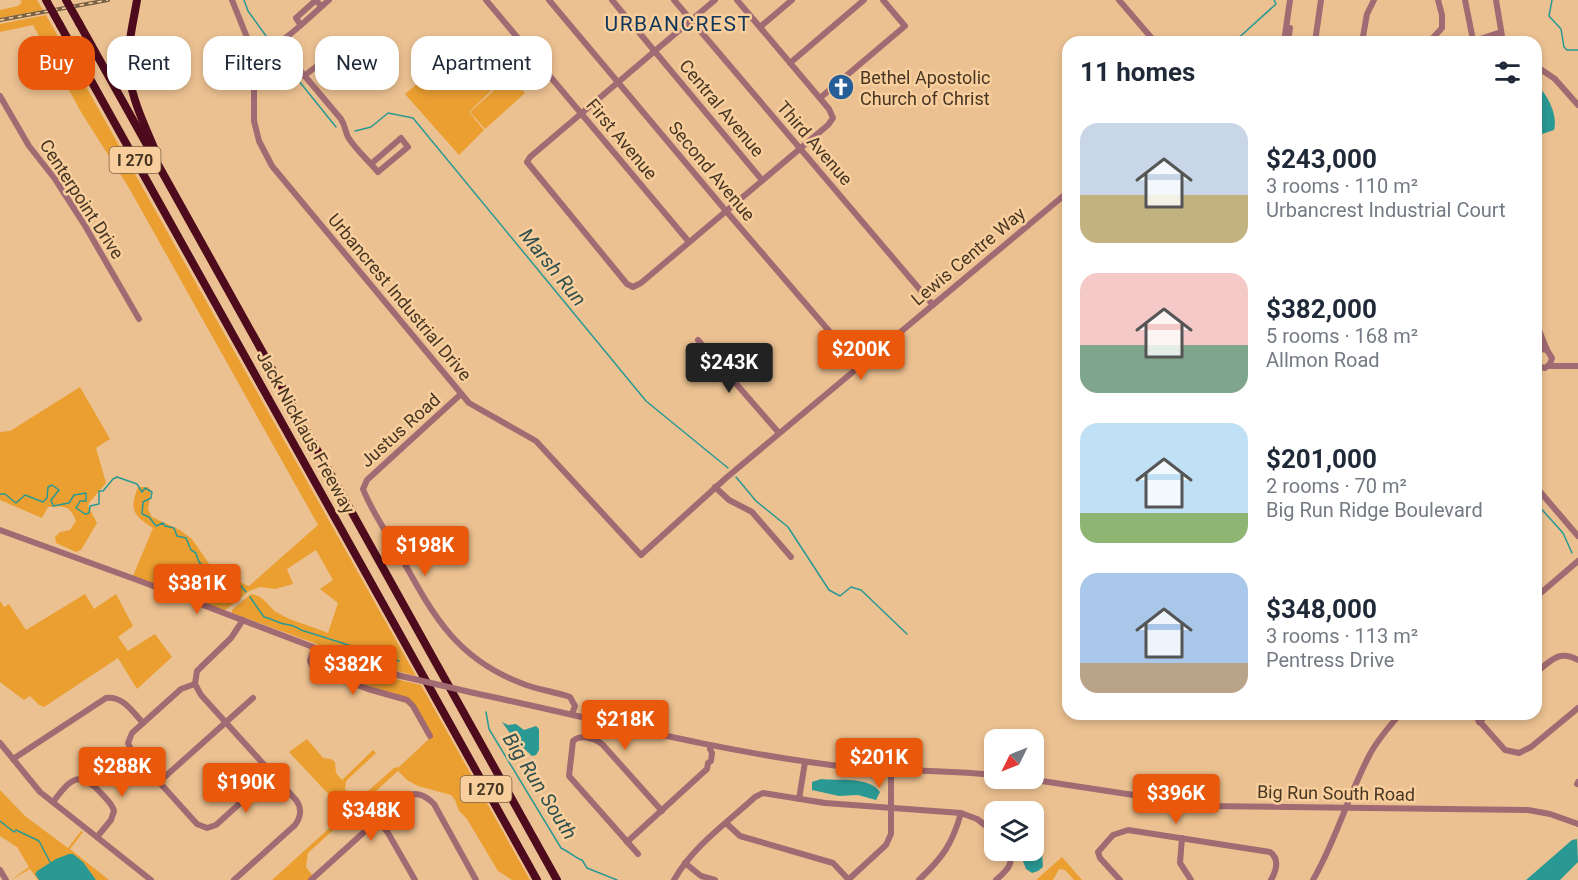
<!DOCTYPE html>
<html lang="en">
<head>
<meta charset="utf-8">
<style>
	body { margin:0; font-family:Roboto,sans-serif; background:#f2f2f3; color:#1f2937; height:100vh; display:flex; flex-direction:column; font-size:22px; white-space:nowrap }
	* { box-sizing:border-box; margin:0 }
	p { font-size:20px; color:#747a83 }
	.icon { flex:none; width:33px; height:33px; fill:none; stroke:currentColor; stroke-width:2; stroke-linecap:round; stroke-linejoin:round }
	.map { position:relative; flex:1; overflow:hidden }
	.panel { position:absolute; left:1062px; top:36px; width:480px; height:684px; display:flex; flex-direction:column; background:#fff; border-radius:18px; box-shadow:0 3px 9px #0003 }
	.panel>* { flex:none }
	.guide { position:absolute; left:18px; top:36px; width:570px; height:54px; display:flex; gap:12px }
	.needle { width:39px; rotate:227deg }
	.tools { position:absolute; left:984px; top:729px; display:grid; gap:12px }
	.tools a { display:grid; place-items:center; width:60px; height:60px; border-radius:12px; background:#fff; box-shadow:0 3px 9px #0003; font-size:30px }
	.price { position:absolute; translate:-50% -51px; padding:0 14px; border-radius:6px; background:#ea580c; color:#fff; font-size:20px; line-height:39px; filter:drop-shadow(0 2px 3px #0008) }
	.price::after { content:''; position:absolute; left:50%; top:36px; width:18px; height:14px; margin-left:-9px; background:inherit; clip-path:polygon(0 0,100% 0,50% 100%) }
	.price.selected { background:#222; color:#fff }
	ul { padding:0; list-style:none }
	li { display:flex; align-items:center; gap:18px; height:150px; padding:0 18px }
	li span { display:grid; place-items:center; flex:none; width:168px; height:120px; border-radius:18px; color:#555 }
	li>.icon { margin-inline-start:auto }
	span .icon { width:72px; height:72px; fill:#fffc; stroke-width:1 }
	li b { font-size:26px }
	h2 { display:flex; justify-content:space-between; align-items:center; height:72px; padding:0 18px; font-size:26px }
	.chip { padding:0 21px; border-radius:18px; background:#fff; box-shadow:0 3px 9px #0003; font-size:21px; line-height:54px }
	.chip.selected { background:#ea580c; color:#fff }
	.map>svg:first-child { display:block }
	.green { fill:#eb9f31 }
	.water { fill:#2a9994 }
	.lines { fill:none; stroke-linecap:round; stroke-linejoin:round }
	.stream { stroke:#2a9994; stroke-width:1.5 }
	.minor { stroke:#a26a72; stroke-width:6 }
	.highway { stroke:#4d0b1d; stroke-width:8 }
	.rail-casing { stroke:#786044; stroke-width:4 }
	.rail { stroke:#f8ce9d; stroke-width:1.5; stroke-dasharray:4.5; stroke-linecap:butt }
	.minor-bridge { stroke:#a26a72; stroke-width:6 }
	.highway-bridge { stroke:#4d0b1d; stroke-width:8 }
	.labels { text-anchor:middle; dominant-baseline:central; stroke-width:5; stroke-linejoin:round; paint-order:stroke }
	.shield { fill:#f8ce9d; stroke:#7c6448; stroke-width:1.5 }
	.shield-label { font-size:16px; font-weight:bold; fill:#473623 }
	.poi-label { font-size:18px; fill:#473623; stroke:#f8ce9d; text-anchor:start }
	.street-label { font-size:18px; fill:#473623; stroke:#f8ce9d }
	.water-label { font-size:20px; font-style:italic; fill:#30504e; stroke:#f8ce9d }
	.quarter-label { font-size:21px; letter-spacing:1.5px; fill:#0e365b; stroke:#f8ce9d }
</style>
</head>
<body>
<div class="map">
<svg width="1578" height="880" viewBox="0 0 1578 880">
	<rect width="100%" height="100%" fill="#ebc191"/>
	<!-- green -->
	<g class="green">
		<path d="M20 0H37L43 10 0 18V10L18 6 22 2Z"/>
		<path d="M46 15 416 676 374 665 232 613V610L251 594C266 596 268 608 278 613 293 622 312 626 328 633L338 603 320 589 333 580 316 550 287 569 293 584 275 589 260 587 249 591 224 611 133 576 153 528C133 515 129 510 138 487H148L151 491 148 509 152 517 180 530 192 539 212 568 211 577 220 580 224 572C233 576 239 583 249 586L318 525 129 188 81 112 33 25 0 32V24Z"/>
		<path d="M474 36 491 55 485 65 499 83 469 112 484 130 459 155 405 94Z"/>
		<path d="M510 76 525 93 485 129 470 112Z"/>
		<path d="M80 387 110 439 96 448 106 483 89 503 88 506 97 523 81 550 76 552 56 543 55 537 60 532 70 530 76 521C70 505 64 506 48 507L42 518 0 500V432L10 431Z"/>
		<path d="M85 594 94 609 116 594 133 626 118 637 128 651 155 634 172 657 137 689 118 658 44 707 39 705 30 696 24 700 0 682V601L4 607 9 604 26 630Z"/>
		<path d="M319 653 371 673 421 685 530 880H512L498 871 467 819 459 811 455 800 451 795 418 786 407 780 398 771 308 853 306 867 316 880H272L346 813 289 752 307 739 323 758 331 759 335 762 336 773 342 780 373 750 376 753 346 781 345 789 354 799 360 798 394 768 399 767 431 737 415 707 379 690 316 667 312 662 315 654Z"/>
		<path d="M0 790 25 816 68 848 81 831 83 832 70 849 109 880H38L30 869 11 880 29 867 17 847 0 836Z"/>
		<path d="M1062 857 1082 880H1074L1065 870 1059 869 1053 880H1036Z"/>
	</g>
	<!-- water -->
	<g class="water">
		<path d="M1536 85C1548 94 1558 116 1554 130L1536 136Z"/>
		<path d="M502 722 508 725 516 724 524 730 536 726 539 729V750L536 755 532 756 514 739Z"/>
		<path d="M821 779C838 781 869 776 880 792L876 800 858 795 839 796 812 790V782Z"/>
		<path d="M1034 833 1041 840 1043 867 1038 871 1032 873 1026 869 1019 851 1034 850Z"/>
		<path d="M1577 839 1578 862 1560 880H1526L1572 840Z"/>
		<path d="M69 854H73L83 862 96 880H39L35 874 37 871 56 859Z"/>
	</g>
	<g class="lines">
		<!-- stream -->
		<g class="stream">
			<path d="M244 0 248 11 269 40"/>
			<path d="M1552 0 1549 16 1561 29 1564 47 1567 50H1578"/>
			<path d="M1234 42 1276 4 1274 0"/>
			<path d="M278 55 336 127"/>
			<path d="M355 131 371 127 388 113 413 118 646 401 728 468"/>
			<path d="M736 477 756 501 788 527 829 590 840 596 851 587 861 590 907 634"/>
			<path d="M0 494H5L16 503 25 495 43 502 47 498 48 487 52 485 59 490 51 500 53 506 69 503 74 495 86 493V501H80L76 508 85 514 89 513 90 506 99 504V491H103L113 479 117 477 137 484 142 492 145 488 152 492 151 498 143 502 142 514 149 517 156 526 163 523 165 526 174 528 177 536 186 538 191 550 196 553C198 563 204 570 214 573"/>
			<path d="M1536 503 1563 533 1572 553"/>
			<path d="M220 574 235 579 246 592"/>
			<path d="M250 597 264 617C270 618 272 620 278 622 286 626 291 623 301 630L399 661"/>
			<path d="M486 712 489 729 561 848C568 851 577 859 582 860L587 868 617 880"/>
			<path d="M0 821 14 832 16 830 39 841 50 862"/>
		</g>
		<!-- minor -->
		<g class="minor">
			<path d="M232 0 254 55V121L259 141 272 166 469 403 536 441 641 555 726 478 1068 192"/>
			<path d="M486 0 689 242"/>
			<path d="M549 0 726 211 854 360"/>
			<path d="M612 0 762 180"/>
			<path d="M674 0 933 305"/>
			<path d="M715 0 530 157 527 162 627 284 633 287 641 283 828 125 833 118 829 109 737 0"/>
			<path d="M1119 0 1155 42"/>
			<path d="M1465 0 1473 40"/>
			<path d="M1496 0 1503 42"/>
			<path d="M300 24 296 18 316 0 321 6"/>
			<path d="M760 27 792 0"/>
			<path d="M1284 42 1290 0"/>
			<path d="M1288 42 1290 28"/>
			<path d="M1315 42 1321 0"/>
			<path d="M1362 42 1367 14 1374 0"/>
			<path d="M1429 42 1442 28V15L1438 0"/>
			<path d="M1471 42 1501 32"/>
			<path d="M277 43 341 119C345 125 345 131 348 137 355 149 369 161 378 172L408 147 401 138 371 164"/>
			<path d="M254 55C279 49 309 17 329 0"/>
			<path d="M790 63 864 0"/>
			<path d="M1536 66 1555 79 1578 105"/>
			<path d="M304 76 322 62"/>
			<path d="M0 96 29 146 55 179 84 224 139 319"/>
			<path d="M820 98 905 26 883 0"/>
			<path d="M1536 323 1547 350"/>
			<path d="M698 340 779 433"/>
			<path d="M1536 351 1541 349 1547 350 1552 358 1550 364 1545 368 1536 366"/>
			<path d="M1549 366H1578"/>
			<path d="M461 394 367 480 363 489C372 512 388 535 401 557 434 617 457 660 526 685 540 690 556 692 570 697L575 706 572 714"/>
			<path d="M715 487 729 500 752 512 791 557"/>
			<path d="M1536 487 1578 536"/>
			<path d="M0 530 140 581 347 660 401 676"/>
			<path d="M1536 597 1578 561"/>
			<path d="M314 648 310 661 313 668 368 689 407 700 413 706 430 736"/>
			<path d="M1536 673C1550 661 1559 649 1578 660"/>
			<path d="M195 684 181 689 132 733 128 743 132 752 197 824 207 828 216 825 272 774"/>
			<path d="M195 684 201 695 296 800C302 808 301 817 295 825L234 880"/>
			<path d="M195 684 197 671 231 638 243 620"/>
			<path d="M474 693C592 718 711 750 831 765 885 772 940 769 994 775"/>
			<path d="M1473 714 1505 750 1519 753 1531 747 1578 708"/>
			<path d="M1479 722 1488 714"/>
			<path d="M0 743 40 792 151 880"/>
			<path d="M13 759 106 698C123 696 132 711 143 723"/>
			<path d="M1022 778 1206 806 1528 810 1550 814 1578 824"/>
			<path d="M159 782 253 698"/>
			<path d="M1577 784 1578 782"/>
			<path d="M799 799 805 762"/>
			<path d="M53 802C70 780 78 769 100 792 106 799 112 803 114 811L111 820 97 837"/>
			<path d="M378 820 388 833 415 880"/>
			<path d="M726 823 740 836 833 863 849 880"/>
			<path d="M1182 838 1180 863 1191 880"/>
			<path d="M627 842 707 769 708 763 711 761 712 753 710 749"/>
			<path d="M638 854 569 776 573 741C581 734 595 738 603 745L662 811"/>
			<path d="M685 863 701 876 715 880"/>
			<path d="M0 870 6 880"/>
			<path d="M311 880 403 797C415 791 424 794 434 804L476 880"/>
			<path d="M674 880C693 846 727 823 755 797L763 793 825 803 961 813 977 819 994 832"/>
			<path d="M848 880 886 845 891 834V770"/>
			<path d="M919 880C942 858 952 845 961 813"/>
			<path d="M996 880C1006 871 1014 865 1010 850"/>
			<path d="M1120 880 1100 858 1098 852 1113 835 1128 830 1270 852C1280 859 1276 871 1271 880"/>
			<path d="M1313 880C1336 840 1348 796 1369 756 1377 740 1389 727 1400 714"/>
		</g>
		<!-- highway -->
		<g class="highway">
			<path d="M137 0C133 24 126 50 129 75 133 102 145 126 155 150"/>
			<path d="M79 23 557 880"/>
			<path d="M60 25 537 880"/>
		</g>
		<defs>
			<path id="rail" d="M0 20 108 0"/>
		</defs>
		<!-- rail casing -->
		<use href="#rail" class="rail-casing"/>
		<!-- rail -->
		<use href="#rail" class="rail"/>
		<!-- minor-bridge -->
		<path class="minor-bridge" d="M401 676 474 693"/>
		<!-- highway-bridge -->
		<g class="highway-bridge">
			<path d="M46 0 60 25"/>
			<path d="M66 0 79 23"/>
		</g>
	</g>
	<!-- icons -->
	<defs>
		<symbol id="church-disc" viewBox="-11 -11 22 22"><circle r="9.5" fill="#265f97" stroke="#f8ce9d"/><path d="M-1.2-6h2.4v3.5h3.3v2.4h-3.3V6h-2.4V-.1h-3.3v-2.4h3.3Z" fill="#fff"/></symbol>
	</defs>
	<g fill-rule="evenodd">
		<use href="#church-disc" x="826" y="72" width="30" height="30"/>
	</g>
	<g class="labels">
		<!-- shield labels -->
		<g class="shield">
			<rect x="109.5" y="147" width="51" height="26" rx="4.5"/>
			<rect x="460.5" y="776" width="51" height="26" rx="4.5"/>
		</g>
		<g class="shield-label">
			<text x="135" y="160">I 270</text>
			<text x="486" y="789">I 270</text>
		</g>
		<!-- poi labels -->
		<g class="poi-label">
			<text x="860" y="77">Bethel Apostolic<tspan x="860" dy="21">Church of Christ</tspan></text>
		</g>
		<!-- street labels -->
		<g class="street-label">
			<text transform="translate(722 108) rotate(50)">Central Avenue</text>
			<text transform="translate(622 139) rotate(50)">First Avenue</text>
			<text transform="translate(815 143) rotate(49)">Third Avenue</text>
			<text transform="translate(712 171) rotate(50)">Second Avenue</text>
			<text transform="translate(82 199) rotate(57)">Centerpoint Drive</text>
			<text transform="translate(968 256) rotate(-40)">Lewis Centre Way</text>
			<text transform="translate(400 297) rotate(50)">Urbancrest Industrial Drive</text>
			<text transform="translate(400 430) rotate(-42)">Justus Road</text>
			<text transform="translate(306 432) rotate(61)">Jack Nicklaus Freeway</text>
			<text transform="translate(1336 793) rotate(1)">Big Run South Road</text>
		</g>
		<!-- water labels -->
		<g class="water-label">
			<text transform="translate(553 267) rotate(51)">Marsh Run</text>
			<text transform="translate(540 786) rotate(58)">Big Run South</text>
		</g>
		<!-- quarter labels -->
		<g class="quarter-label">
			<text x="678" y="24">URBANCREST</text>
		</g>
	</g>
</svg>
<div class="tools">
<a><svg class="needle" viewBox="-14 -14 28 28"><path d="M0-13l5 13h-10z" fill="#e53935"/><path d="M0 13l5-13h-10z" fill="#747a83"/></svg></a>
<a><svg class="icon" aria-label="layers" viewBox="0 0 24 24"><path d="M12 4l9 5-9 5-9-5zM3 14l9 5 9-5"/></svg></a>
</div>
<b class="price" style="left:861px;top:381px">$200K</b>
<b class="price selected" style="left:729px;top:394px">$243K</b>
<b class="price" style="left:425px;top:577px">$198K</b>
<b class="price" style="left:197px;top:615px">$381K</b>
<b class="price" style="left:353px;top:696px">$382K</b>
<b class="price" style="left:625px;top:751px">$218K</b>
<b class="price" style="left:879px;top:789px">$201K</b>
<b class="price" style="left:122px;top:798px">$288K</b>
<b class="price" style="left:246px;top:814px">$190K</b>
<b class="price" style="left:1176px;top:825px">$396K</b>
<b class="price" style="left:371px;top:842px">$348K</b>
<div class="guide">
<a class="chip selected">Buy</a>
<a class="chip">Rent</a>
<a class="chip">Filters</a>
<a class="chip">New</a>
<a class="chip">Apartment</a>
</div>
<section class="panel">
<h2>11 homes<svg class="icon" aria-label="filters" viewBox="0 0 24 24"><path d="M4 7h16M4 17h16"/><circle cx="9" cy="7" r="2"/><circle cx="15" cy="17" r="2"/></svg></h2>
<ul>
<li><span style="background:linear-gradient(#c9d6e8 60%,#c2b280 0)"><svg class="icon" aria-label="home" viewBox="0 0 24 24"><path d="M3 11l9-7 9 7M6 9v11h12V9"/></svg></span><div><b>$243,000</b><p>3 rooms · 110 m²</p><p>Urbancrest Industrial Court</p></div></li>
<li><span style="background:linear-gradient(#f6c9c9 60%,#7fa58c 0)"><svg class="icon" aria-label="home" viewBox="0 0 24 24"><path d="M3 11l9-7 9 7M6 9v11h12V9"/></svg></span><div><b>$382,000</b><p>5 rooms · 168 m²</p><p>Allmon Road</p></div></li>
<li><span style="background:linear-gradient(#bfe0f5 75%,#8fb573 0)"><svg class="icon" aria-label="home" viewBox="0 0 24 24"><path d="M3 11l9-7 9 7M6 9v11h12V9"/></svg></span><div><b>$201,000</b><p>2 rooms · 70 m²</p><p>Big Run Ridge Boulevard</p></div></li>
<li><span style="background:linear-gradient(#a9c7e8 75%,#b9a48a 0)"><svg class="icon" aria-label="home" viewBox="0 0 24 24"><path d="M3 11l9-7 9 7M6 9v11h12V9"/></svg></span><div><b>$348,000</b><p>3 rooms · 113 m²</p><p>Pentress Drive</p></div></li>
</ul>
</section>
</div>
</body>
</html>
